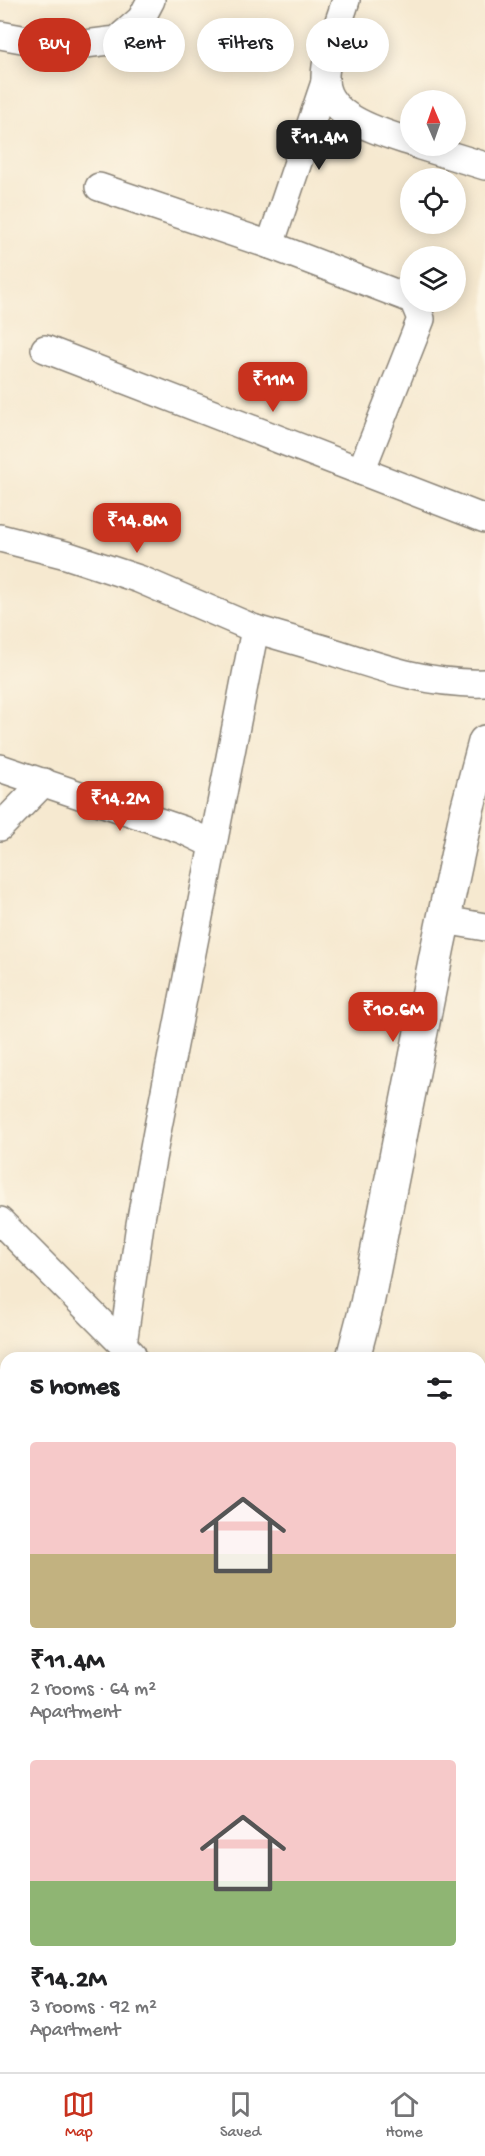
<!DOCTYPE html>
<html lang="en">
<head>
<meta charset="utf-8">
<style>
	body { margin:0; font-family:"Gochi Hand",sans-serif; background:#f6f6f6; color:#202124; height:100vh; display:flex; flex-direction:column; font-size:22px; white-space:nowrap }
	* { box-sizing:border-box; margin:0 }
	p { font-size:20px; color:#757577 }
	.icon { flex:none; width:33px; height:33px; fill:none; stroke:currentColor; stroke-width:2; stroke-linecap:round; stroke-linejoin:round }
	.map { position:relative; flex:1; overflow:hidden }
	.side { position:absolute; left:0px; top:1352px; width:486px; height:722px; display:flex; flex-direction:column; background:#fff; border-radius:18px 18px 0 0; box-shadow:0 3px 15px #0003 }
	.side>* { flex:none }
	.top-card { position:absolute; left:18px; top:18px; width:450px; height:54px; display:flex; gap:12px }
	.needle { width:39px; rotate:358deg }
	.buttons { position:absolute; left:400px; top:90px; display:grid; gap:12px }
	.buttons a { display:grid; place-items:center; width:66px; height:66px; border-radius:50%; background:#fff; box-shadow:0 3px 15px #0003; font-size:30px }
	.price { position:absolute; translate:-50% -51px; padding:0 14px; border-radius:12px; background:#c8321e; color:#fff; font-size:20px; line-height:39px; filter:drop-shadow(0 2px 3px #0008) }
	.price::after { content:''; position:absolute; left:50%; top:36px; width:18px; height:14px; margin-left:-9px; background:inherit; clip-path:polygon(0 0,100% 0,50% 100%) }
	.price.selected { background:#222; color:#fff }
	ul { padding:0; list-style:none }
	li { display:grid; align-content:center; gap:12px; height:318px; padding:0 30px }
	li span { display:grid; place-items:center; height:186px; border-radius:6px; color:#555 }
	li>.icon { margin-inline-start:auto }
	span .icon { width:108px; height:108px; fill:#fffc; stroke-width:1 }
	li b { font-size:26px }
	h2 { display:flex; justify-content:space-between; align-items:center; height:72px; padding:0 30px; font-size:26px }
	.chip { padding:0 21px; border-radius:27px; background:#fff; box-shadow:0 3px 15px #0003; font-size:21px; line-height:54px }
	.chip.selected { background:#c8321e; color:#fff }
	.dock { display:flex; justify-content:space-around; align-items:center; height:84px; border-top:2px solid #e0e0e0; background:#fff; font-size:16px; color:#757577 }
	.dock a { display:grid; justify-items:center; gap:3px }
	.dock .selected { color:#c8321e }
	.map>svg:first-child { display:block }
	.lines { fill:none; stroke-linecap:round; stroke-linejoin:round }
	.minor-casing { stroke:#898276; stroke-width:30 }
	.tertiary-casing { stroke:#898276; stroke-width:36 }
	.trunk-casing { stroke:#898276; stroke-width:36 }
	.minor { stroke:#fff; stroke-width:27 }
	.tertiary { stroke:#fff; stroke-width:33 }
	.trunk { stroke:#fff; stroke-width:33 }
	.rail-casing { stroke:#1c1c1c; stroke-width:7 }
	.rail { stroke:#fcf5e5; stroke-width:4.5; stroke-dasharray:14; stroke-linecap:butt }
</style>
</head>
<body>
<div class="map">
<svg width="485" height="2072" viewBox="0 0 485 2072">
	<rect width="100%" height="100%" fill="#fcf5e5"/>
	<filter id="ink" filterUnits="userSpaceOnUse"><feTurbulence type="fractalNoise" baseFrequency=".0167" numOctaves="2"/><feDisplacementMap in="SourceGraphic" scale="12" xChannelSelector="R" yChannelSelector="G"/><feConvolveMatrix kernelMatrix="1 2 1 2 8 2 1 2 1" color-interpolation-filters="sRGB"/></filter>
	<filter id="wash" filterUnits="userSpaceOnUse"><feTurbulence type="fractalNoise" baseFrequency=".008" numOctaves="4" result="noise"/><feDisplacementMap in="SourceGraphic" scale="24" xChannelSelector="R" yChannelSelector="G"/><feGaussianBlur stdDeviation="1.35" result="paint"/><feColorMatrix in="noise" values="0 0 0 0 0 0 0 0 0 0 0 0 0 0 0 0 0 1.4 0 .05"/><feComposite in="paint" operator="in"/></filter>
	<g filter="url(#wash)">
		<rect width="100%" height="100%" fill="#f6e9d0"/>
	</g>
	<g filter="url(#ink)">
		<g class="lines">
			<defs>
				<g id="minor">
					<path d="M346 0C339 24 324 56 325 81 327 118 383 133 411 142"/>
					<path d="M0 35 49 44H85L117 40 141 19 151 0"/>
					<path d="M420 146 485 166"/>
					<path d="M99 187 270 245 411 299"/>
					<path d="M270 245 325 82"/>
					<path d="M45 349 485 519"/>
					<path d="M361 471 421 319 414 302"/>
					<path d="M0 538 66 555 139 579 255 629"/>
					<path d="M0 768 183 830 212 844"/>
					<path d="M0 827 44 782"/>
					<path d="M444 920 485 927"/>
					<path d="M0 1221 132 1354"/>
					<path d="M123 1344 140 1224 157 1132 255 629C279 636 303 643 327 650 379 667 429 685 485 683"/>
					<path d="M480 1461 485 1463"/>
					<path d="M480 1953 485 1933"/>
				</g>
				<g id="tertiary">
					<path d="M353 1358 367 1304 438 946 467 810 485 742"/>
					<path d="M0 1613 6 1619"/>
					<path d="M0 1787 6 1793"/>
					<path d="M297 2067 302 2072"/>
					<path d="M474 2067 479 2072"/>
				</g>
				<g id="trunk">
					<path d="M0 1666 6 1672"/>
					<path d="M0 1731 6 1737"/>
					<path d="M351 2067 356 2072"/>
					<path d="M415 2067 420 2072"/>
				</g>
			</defs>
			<!-- minor casing -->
			<use href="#minor" class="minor-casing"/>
			<!-- tertiary casing -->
			<use href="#tertiary" class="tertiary-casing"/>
			<!-- trunk casing -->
			<use href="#trunk" class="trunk-casing"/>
			<!-- minor -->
			<use href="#minor" class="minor"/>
			<!-- tertiary -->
			<use href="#tertiary" class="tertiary"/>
			<!-- trunk -->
			<use href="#trunk" class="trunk"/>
			<defs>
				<g id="rail">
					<path d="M0 1883 6 1889"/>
					<path d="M0 1915 6 1921"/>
					<path d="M157 2067 163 2072"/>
					<path d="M190 2067 196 2072"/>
				</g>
			</defs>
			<!-- rail casing -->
			<use href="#rail" class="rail-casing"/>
			<!-- rail -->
			<use href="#rail" class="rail"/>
		</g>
	</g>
</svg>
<div class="buttons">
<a><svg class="needle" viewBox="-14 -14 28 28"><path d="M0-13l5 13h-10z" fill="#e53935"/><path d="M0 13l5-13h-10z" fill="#757577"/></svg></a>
<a><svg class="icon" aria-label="locate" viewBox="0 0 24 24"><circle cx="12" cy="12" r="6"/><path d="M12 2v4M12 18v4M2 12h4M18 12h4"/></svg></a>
<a><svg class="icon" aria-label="layers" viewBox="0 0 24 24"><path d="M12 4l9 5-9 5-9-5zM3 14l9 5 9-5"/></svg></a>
</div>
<b class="price selected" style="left:319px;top:171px">₹11.4M</b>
<b class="price" style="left:273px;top:413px">₹11M</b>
<b class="price" style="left:137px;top:554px">₹14.8M</b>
<b class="price" style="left:120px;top:832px">₹14.2M</b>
<b class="price" style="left:393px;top:1043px">₹10.6M</b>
<div class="top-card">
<a class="chip selected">Buy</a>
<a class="chip">Rent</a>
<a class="chip">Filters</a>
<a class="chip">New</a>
</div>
<section class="side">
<h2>5 homes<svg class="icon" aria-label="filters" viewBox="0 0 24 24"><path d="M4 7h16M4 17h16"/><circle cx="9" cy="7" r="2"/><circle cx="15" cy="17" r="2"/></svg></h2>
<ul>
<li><span style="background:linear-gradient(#f6c9c9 60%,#c2b280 0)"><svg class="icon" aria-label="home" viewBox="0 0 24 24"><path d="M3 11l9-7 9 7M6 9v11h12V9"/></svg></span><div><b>₹11.4M</b><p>2 rooms · 64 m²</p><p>Apartment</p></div></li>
<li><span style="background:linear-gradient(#f6c9c9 65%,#8fb573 0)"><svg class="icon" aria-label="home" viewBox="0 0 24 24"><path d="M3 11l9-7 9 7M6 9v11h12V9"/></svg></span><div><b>₹14.2M</b><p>3 rooms · 92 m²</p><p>Apartment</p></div></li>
</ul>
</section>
</div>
<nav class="dock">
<a class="selected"><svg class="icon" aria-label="map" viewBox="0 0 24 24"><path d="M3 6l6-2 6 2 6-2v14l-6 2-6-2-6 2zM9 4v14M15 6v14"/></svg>Map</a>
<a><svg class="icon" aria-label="saved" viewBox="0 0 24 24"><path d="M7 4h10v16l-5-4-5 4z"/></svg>Saved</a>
<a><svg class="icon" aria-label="home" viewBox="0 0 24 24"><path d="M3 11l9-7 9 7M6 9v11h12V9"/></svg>Home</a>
</nav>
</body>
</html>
